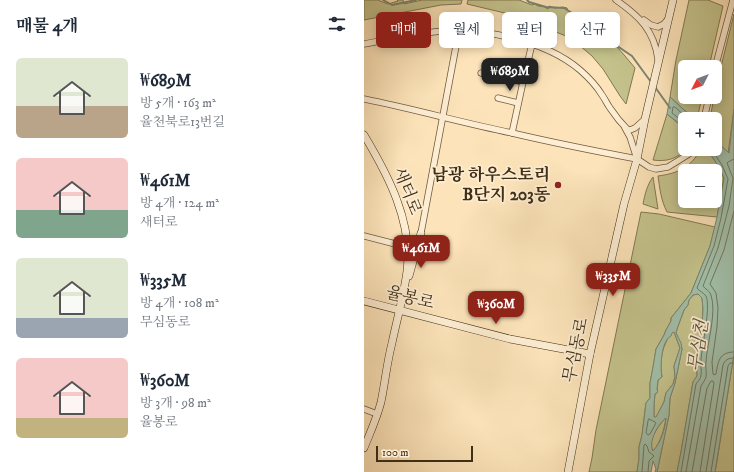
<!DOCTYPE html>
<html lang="ko">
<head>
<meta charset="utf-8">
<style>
	body { margin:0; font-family:"IM FELL DW Pica","Noto Serif KR",serif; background:#f6f6f7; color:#1f2937; height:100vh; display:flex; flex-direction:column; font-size:15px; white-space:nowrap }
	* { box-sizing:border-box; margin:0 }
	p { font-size:13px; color:#747a83 }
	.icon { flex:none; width:22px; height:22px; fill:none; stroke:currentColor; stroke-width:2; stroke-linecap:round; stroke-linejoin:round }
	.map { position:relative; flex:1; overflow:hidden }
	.side { display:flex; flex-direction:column; background:#fff; width:364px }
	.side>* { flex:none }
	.banner { position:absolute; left:12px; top:12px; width:298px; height:36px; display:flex; gap:8px }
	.needle { width:26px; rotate:228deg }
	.controls { position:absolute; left:314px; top:60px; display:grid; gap:8px }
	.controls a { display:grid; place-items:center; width:44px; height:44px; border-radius:6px; background:#fff; box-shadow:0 2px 10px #0003; font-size:20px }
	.scale { position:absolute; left:12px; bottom:10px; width:97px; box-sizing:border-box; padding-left:4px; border:2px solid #402e16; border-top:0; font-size:11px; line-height:14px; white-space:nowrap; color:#402e16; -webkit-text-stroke:3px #fdedd2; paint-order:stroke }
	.price { position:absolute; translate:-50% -34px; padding:0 9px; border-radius:8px; background:#8f2418; color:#fff; font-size:13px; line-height:26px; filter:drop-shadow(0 1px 2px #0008) }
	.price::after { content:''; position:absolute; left:50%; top:24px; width:12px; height:9px; margin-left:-6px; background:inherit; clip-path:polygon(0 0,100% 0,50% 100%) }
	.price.on { background:#222; color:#fff }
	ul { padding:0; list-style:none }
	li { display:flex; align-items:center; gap:12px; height:100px; padding:0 16px }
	li span { display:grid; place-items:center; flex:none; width:112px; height:80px; border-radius:6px; color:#555 }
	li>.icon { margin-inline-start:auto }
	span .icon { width:48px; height:48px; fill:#fffc; stroke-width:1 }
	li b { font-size:17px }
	h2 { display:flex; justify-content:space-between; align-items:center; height:48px; padding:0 16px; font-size:17px }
	.chip { padding:0 14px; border-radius:6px; background:#fff; box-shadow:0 2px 10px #0003; font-size:14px; line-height:36px }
	.chip.on { background:#8f2418; color:#fff }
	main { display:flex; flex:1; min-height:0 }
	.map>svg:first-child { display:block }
	.green { fill:#c4c28c; stroke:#827851; fill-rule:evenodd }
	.water { fill:#a1bfa9; stroke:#7a856e; fill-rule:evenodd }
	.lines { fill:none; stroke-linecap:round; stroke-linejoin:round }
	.shore { stroke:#707660; stroke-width:1 }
	.stream { stroke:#7a856e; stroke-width:2 }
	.street-casing { stroke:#6f5b3f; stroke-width:7 }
	.secondary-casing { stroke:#402e16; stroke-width:8 }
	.street { stroke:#fdedd2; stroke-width:5.5 }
	.secondary { stroke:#fdedd2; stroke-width:7 }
	.poi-dot { fill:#8f2418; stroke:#fdedd2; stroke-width:1.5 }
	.labels { text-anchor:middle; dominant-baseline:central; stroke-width:3.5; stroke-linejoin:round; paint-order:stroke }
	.poi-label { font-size:17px; font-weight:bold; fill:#402e16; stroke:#fdedd2; text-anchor:end }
	.street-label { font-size:17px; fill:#402e16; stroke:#fdedd2 }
	.water-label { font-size:18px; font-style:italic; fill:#58523b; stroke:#fdedd2 }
</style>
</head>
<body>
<main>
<section class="side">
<h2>매물 4개<svg class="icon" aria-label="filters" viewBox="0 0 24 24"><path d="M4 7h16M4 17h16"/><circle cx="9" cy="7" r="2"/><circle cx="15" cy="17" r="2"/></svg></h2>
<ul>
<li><span style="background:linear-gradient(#dfe7d0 60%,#b9a48a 0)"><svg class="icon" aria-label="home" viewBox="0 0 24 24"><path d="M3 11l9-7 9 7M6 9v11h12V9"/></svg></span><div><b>₩689M</b><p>방 5개 · 163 m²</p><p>율천북로13번길</p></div></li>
<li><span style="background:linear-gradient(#f6c9c9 65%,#7fa58c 0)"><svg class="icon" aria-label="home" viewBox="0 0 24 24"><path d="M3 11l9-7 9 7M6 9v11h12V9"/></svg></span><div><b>₩461M</b><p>방 4개 · 124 m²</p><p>새터로</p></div></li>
<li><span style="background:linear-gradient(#dfe7d0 75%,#9aa5b1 0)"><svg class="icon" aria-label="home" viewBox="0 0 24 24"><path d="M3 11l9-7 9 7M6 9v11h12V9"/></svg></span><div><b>₩335M</b><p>방 4개 · 108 m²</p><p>무심동로</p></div></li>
<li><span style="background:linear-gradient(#f6c9c9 75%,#c2b280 0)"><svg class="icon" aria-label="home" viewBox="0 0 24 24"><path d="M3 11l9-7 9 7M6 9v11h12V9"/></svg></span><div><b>₩360M</b><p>방 3개 · 98 m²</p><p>율봉로</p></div></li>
</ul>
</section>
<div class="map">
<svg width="370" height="472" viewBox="0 0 370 472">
	<rect width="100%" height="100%" fill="#fce3b9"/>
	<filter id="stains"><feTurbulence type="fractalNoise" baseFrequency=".005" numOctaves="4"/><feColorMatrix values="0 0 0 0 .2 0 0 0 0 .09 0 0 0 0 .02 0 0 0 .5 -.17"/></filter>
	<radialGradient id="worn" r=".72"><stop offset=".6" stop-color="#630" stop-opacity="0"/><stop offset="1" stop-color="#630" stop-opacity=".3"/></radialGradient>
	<!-- green -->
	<g class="green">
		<path d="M0 0H15L16 1 24 4 34 1 33 0H39L40 4 58 0H98L97 4 77 5 0 20Z"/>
		<path d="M104 0H155L168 5 171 4 174 6 182 7 183 9 185 8V6L191 8 199 7 203 8 204 11 209 14 213 19 225 25 232 34 247 44 253 47 261 56 271 68 262 104 256 96 239 69 228 56 215 45 202 36 149 15 103 4Z"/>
		<path d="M325 0H344L359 6 345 67H321V97H338L333 119H330L306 97 312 60Z"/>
		<path d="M370 14V109L364 154 351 140V119H346L350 97H351L352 87Z"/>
		<path d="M303 114 321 129 322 149C313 159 302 162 289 160Z"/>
		<path d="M337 149H343L355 167 360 178 353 217 303 212C297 200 296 190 294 176 315 173 326 168 337 149ZM321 171H351V201H321Z"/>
		<path d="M289 177 294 209 279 204C281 194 283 185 289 177Z"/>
		<path d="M277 212 295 214 351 227 346 246 327 293 307 318V321L302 330 300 335 292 349 289 368 286 383V398L282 403 278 435 275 447V459L273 472H225L228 458 232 430Z"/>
		<path d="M334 294 338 298 339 307 338 325 333 361V376L329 382 317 452 313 472H293L305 415 306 398 311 383 318 349 312 333 313 329 320 310 324 305 325 300 329 295Z"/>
		<path d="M308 332H310L316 348 310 366 311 377 309 384 302 393 300 402 292 418 290 417V404L291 394 293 393 294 380 298 377C295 360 298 346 308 332Z"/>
		<path d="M370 354V472H351L353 461Z"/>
		<path d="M302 418C300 430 297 441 289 452 288 449 287 446 287 442 288 435 297 422 302 418Z"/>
	</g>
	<!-- water -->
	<g class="water">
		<path d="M306 97 330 119H321V128L303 114Z"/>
		<path d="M370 109V354L351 472H313L317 452 329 382 333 376V361L338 325 339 309 338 298 334 294 329 295 325 300 324 305 320 310 313 329 312 333 317 343 318 349 311 383 306 398 305 415 293 472H291L292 469 289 461 287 472H273L275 459V447L278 435 282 403 286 398V383L289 367 292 349 300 335 302 330 307 321V318L327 293 346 246 353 217 360 178 355 167 343 149H351V140L365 153ZM310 332 316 348 310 366 311 377 309 384 302 393 300 402 292 417H290V404L291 394 293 393 294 391 293 390 294 380 298 377C296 367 297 341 307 336L308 333ZM302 418C301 430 297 442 289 451 284 442 294 424 302 418Z"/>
	</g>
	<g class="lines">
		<!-- shore -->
		<g class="shore">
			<path d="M321 123 308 113 309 107H311L324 119"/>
			<path d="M370 211 360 250 346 284 352 293 354 308 353 327 348 362 349 374 350 375 352 374C354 362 355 352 370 352"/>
			<path d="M285 419 291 422 292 423 286 434 284 435 282 433 284 421Z"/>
			<path d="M278 472 279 459 280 445 281 444 283 446 285 452 290 456 285 461 284 472"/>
			<path d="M317 472 332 384C334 381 337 379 337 375 338 370 336 365 337 360 338 346 347 307 342 296 340 293 335 291 333 288L350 246 357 218 364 179 358 165 347 149"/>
			<path d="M322 472 337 386C339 383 341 380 342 377 343 372 341 367 342 362 343 343 353 313 347 295 346 291 341 289 339 286L354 248 365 206 369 178 363 163 364 162 370 159"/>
			<path d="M328 472 343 388 347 381H349L350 383 336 472"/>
			<path d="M342 472 359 365C361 360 364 358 370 358"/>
			<path d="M347 472 364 366 366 363H370"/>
		</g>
		<!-- stream -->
		<g class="stream">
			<path d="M19 0 28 5 52 0"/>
			<path d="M163 0 165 2 182 7 200 8 221 21 237 35 268 56 287 82"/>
			<path d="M291 87 306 108"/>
		</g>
		<defs>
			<g id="street">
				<path d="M252 0C275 16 290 30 294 59"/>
				<path d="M280 20 287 25 294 27 300 24 304 19"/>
				<path d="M0 44C23 40 46 34 69 32 114 26 181 40 216 70 224 77 232 85 238 95 241 99 243 104 246 108 250 114 258 124 263 129L266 130 271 128 281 119"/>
				<path d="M351 68 369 0"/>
				<path d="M117 73 159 82"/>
				<path d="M134 98 154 103"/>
				<path d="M0 99C50 109 99 123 148 133 190 143 231 151 273 159"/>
				<path d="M340 119 345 97"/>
				<path d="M261 128 266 137 273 159 285 167 292 169 304 167 325 154 328 149"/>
				<path d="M148 133 159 82 168 44"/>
				<path d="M57 233 95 30"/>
				<path d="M0 236 43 247"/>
				<path d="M0 409 13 414"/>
			</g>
			<g id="secondary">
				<path d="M0 135C24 175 49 222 43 271 40 295 33 319 28 343 23 362 21 383 17 402 13 418 6 433 0 448"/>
				<path d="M45 276 57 233"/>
				<path d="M0 301 146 339 226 354"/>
				<path d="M204 472 226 354 260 204 273 159 281 119 309 0"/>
			</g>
		</defs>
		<!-- street casing -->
		<use href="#street" class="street-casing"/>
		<!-- secondary casing -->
		<use href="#secondary" class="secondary-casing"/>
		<!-- street -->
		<use href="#street" class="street"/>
		<!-- secondary -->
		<use href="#secondary" class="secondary"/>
	</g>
	<!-- markers -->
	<circle class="poi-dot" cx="194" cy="185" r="4"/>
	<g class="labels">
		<!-- poi labels -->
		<g class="poi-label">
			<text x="186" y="175">남광 하우스토리<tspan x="186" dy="20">B단지 203동</tspan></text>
		</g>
		<!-- street labels -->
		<g class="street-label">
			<text transform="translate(43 191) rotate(69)">새터로</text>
			<text transform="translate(46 298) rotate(14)">율봉로</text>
			<text transform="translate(212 350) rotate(-78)">무심동로</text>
		</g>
		<!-- water labels -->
		<g class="water-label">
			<text transform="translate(335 346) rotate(-82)">무심천</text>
		</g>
	</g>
	<rect width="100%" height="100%" filter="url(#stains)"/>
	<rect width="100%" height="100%" fill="url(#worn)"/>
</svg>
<div class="controls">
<a><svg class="needle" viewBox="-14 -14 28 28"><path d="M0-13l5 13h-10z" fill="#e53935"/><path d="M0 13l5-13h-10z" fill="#747a83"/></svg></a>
<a>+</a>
<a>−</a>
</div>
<div class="scale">100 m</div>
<b class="price on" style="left:146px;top:92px">₩689M</b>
<b class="price" style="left:57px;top:269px">₩461M</b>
<b class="price" style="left:249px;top:297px">₩335M</b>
<b class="price" style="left:132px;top:325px">₩360M</b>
<div class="banner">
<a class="chip on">매매</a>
<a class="chip">월세</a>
<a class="chip">필터</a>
<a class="chip">신규</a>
</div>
</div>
</main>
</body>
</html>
